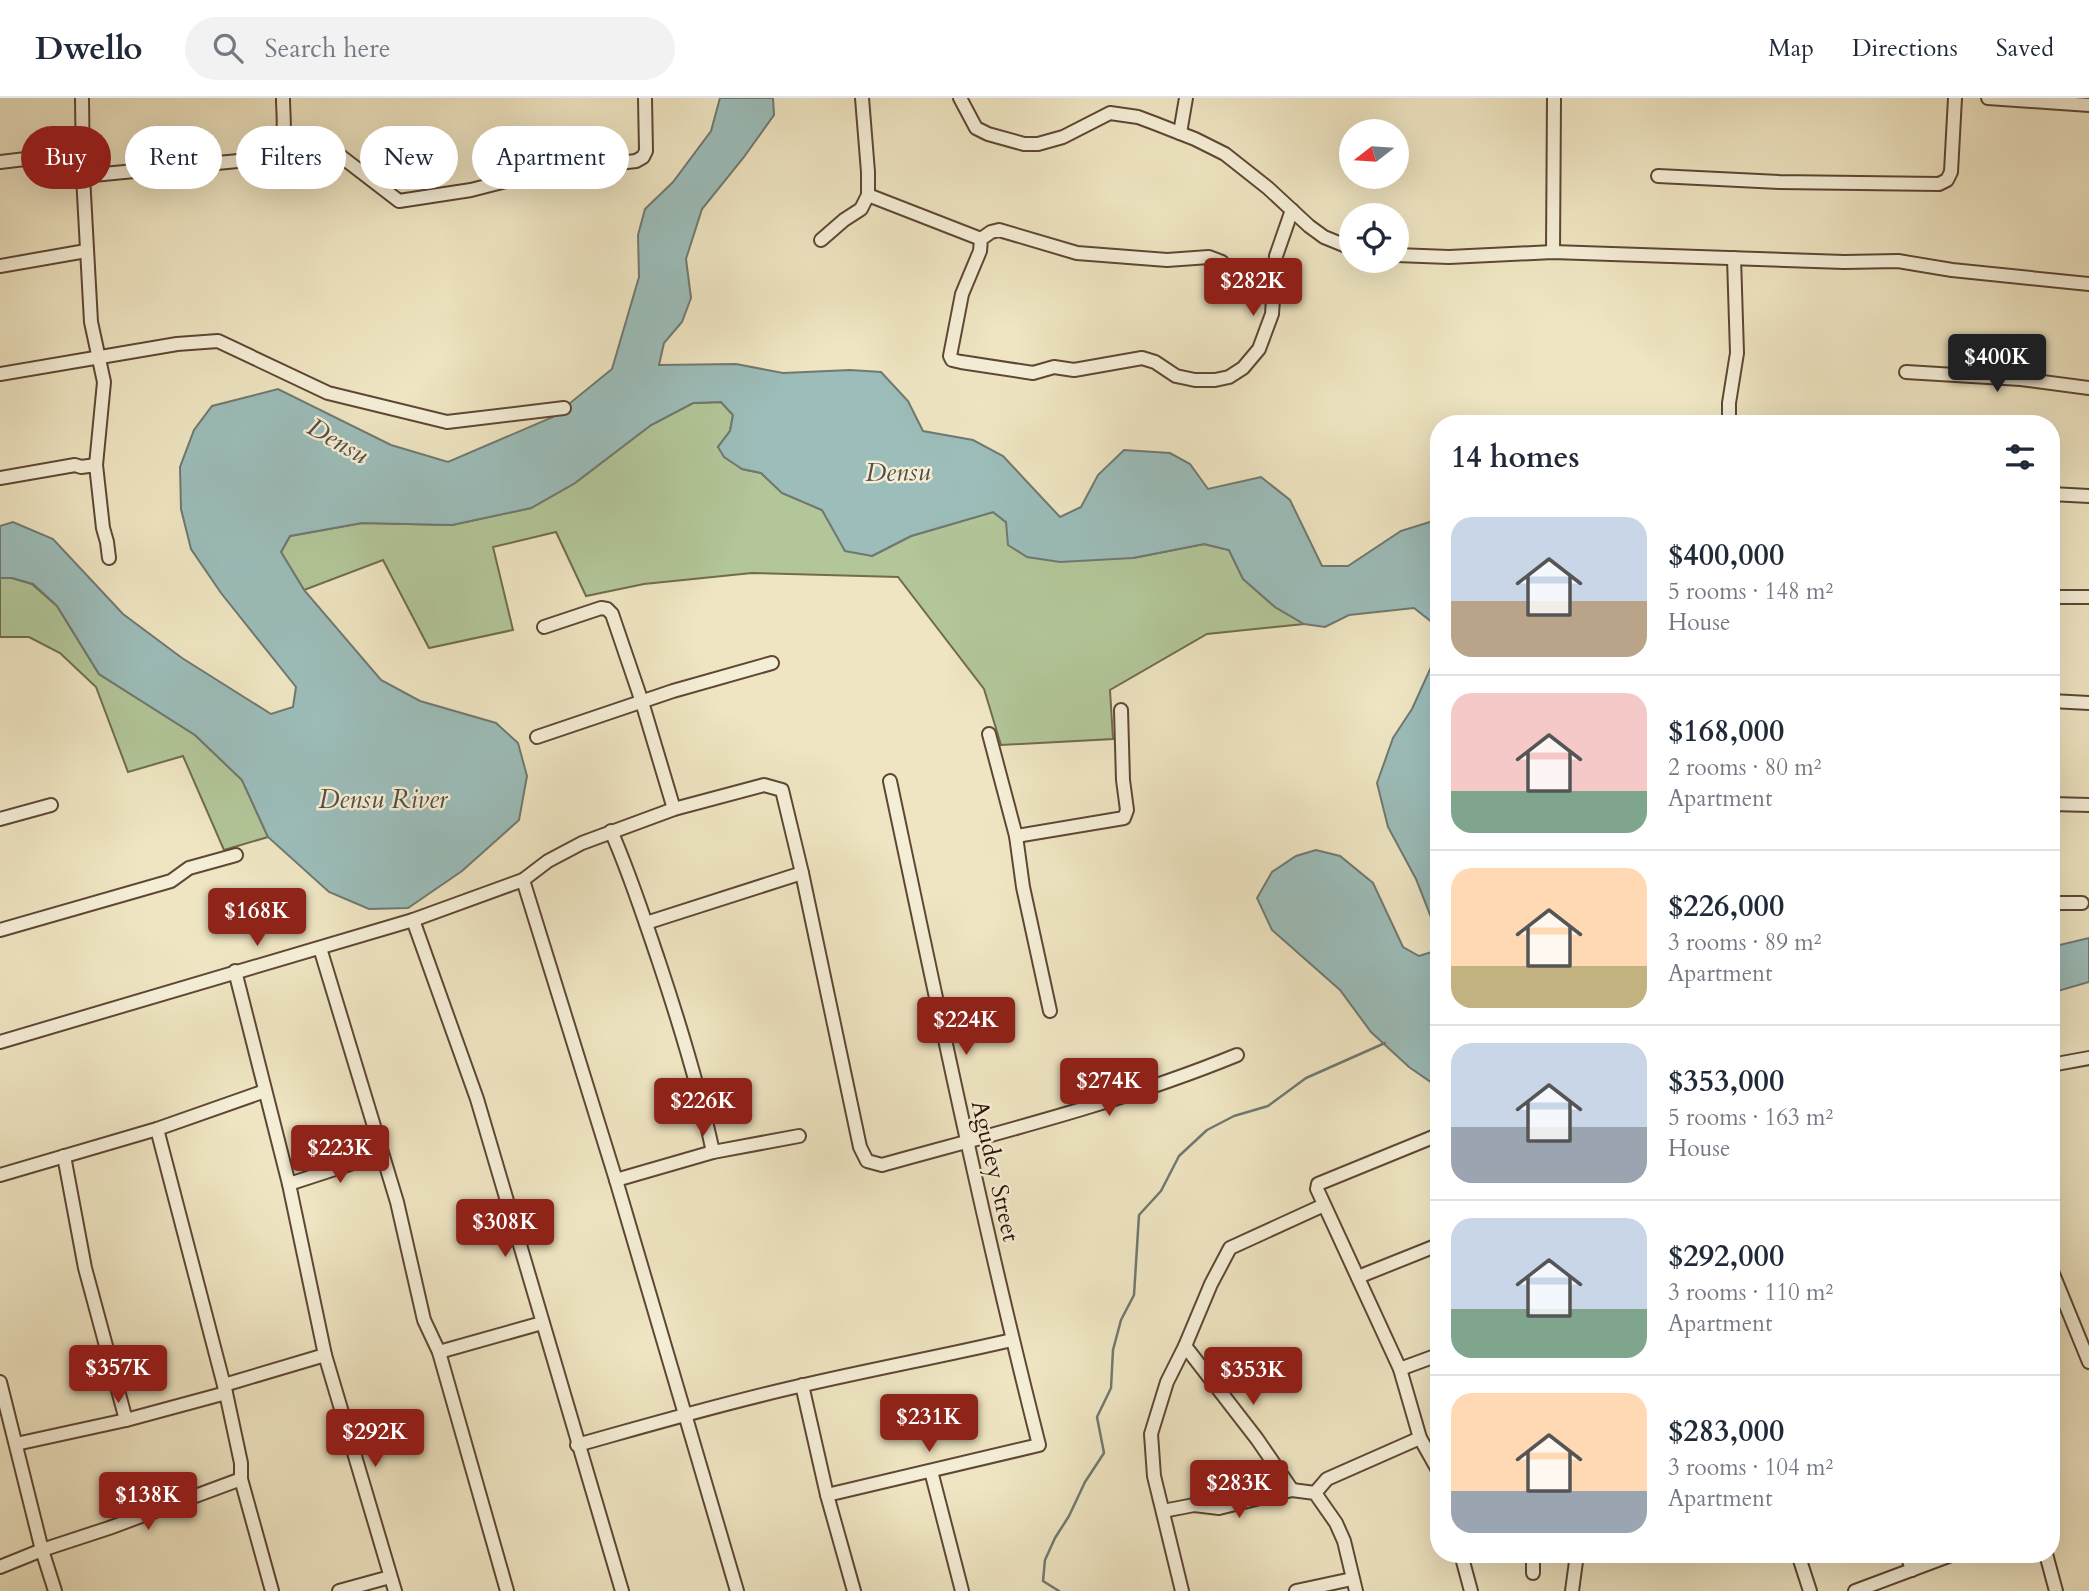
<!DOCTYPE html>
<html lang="en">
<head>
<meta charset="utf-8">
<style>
	body { margin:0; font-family:Cardo,serif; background:#f2f2f3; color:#1f2937; height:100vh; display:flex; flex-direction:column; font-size:26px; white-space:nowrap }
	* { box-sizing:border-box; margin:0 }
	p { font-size:23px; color:#747a83 }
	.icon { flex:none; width:38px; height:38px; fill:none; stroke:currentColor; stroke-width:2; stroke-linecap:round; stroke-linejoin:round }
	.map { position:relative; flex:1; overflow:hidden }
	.side { position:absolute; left:1430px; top:317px; width:630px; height:1148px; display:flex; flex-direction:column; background:#fff; border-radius:28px; box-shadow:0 7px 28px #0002 }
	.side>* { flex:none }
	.hud { position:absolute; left:21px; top:28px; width:665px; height:63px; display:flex; gap:14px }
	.needle { width:46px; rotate:253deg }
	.controls { position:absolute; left:1339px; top:21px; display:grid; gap:14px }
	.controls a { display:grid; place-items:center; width:70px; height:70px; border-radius:50%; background:#fff; box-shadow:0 7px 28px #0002; font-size:35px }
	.price { position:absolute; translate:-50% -60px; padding:0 16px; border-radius:7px; background:#8f2418; color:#fff; font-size:23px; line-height:46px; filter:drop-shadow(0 2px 4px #0008) }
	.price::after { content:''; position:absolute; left:50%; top:42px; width:21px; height:16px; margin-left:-10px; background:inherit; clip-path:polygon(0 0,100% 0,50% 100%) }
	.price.active { background:#222; color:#fff }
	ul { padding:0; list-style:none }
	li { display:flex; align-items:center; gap:21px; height:175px; padding:0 21px }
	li+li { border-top:2px solid #e0e1e3 }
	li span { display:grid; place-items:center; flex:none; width:196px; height:140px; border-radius:21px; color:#555 }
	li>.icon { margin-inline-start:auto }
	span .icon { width:84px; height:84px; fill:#fffc; stroke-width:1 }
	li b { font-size:30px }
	h2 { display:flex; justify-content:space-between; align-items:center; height:84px; padding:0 21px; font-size:30px }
	.chip { padding:0 24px; border-radius:32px; background:#fff; box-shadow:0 7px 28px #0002; font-size:24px; line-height:63px }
	.chip.active { background:#8f2418; color:#fff }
	header { display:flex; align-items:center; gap:42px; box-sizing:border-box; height:98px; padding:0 35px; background:#fff; border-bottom:2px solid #e0e1e3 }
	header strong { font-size:33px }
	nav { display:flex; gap:38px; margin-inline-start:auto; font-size:24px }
	.search { width:490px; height:63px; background:#f2f2f3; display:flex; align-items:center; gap:18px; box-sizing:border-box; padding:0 24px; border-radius:38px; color:#747a83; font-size:26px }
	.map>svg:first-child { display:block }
	.green { fill:#b2c699; stroke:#706c4e; stroke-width:2 }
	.water { fill:#9cbdba; stroke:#707971; stroke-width:2 }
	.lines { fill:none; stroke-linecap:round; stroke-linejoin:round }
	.stream { stroke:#707971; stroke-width:2.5 }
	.minor-casing { stroke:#5e4734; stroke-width:16 }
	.minor { stroke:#f5eed7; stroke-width:12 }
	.labels { text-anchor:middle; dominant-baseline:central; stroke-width:5; stroke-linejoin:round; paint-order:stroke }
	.street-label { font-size:24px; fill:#2d1204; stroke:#f5eed7 }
	.water-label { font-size:26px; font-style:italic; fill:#544e44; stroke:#f5eed7 }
</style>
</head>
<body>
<header>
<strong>Dwello</strong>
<div class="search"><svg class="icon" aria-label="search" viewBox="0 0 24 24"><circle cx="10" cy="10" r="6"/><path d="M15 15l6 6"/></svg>Search here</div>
<nav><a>Map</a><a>Directions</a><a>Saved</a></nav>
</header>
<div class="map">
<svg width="2089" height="1493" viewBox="0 0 2089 1493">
	<rect width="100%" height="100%" fill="#efe5c2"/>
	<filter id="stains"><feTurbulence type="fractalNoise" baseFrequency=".00286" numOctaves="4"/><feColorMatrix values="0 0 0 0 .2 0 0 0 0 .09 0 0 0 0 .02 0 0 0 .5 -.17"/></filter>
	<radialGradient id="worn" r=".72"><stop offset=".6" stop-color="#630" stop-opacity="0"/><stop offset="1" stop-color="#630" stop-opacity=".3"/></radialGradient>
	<!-- green -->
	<g class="green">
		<path d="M721 304 733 317 730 333 718 349 742 371 761 375 782 395 822 412 832 428 872 458 911 438 993 414 1006 424 1133 460 1204 446 1229 452 1243 481 1275 509 1304 526 1207 536 1110 592 1113 641 1001 647 984 591 898 479 752 475 644 486 586 498 556 434 493 449 513 532 429 550 383 462 304 492 281 454 290 438 362 425 452 427 531 410 575 385 651 327 693 305Z"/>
		<path d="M0 480H12L32 486 57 508 99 576 195 637 242 682 268 739 224 752 183 658 128 674 96 589 60 555 29 539H0Z"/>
	</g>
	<!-- water -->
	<g class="water">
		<path d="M720 0H773L774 17 744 59 702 111 686 161 691 200 682 224 664 245 659 267 736 266 783 275 850 272 881 274 908 303 923 333 973 342 1003 358 1060 419 1081 409 1098 377 1124 352 1170 355 1190 366 1208 391 1261 379 1290 402 1322 468H1348L1401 433 1433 423 1438 425V911L1434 917 1438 925V989L1409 969 1371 934 1340 892 1272 832 1257 800 1272 774 1296 758 1316 752 1340 758 1373 785 1403 849 1419 858 1435 853 1434 827 1416 781 1388 729 1377 685 1393 640 1412 611 1432 567 1438 529 1414 510 1349 517 1325 529 1304 526 1275 509 1243 481 1229 452 1204 446 1133 460 1060 464 1027 459 1008 447 1006 424 993 414 911 438 872 458 845 453 822 412 782 395 761 375 742 371 724 359 718 349 730 333 733 317 721 304 693 305 651 327 575 385 531 410 452 427 362 425 290 438 281 454 304 492 381 582 420 603 496 625 518 645 527 678 519 722 462 773 408 810 369 811 329 794 268 739 242 682 195 637 99 576 57 508 33 486 12 480H0V428L13 424 53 441 123 516 182 560 271 616 293 609 296 589 221 495 191 451 181 411 180 369 194 332 212 308 278 291 391 347 448 364 553 319 612 271 639 179 638 137 645 111 673 84 711 33Z"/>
		<path d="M2089 840V884L2051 895V849Z"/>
	</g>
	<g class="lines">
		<!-- stream -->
		<path class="stream" d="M1059 1493 1043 1483 1045 1462 1055 1440 1069 1418 1085 1384 1104 1355 1097 1319 1111 1290 1113 1252 1121 1222 1134 1197 1139 1117 1161 1093 1179 1058 1207 1032 1234 1018 1268 1008 1306 980 1385 945"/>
		<defs>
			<g id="minor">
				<path d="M82 0 83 78 91 224 104 284 96 367 103 430 107 444 109 460"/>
				<path d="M960 0 976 30 988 36 1024 46H1038L1063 39 1110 15 1138 19 1154 25 1195 41 1225 56 1268 90 1309 128 1324 139 1351 150"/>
				<path d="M1988 0 2089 7"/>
				<path d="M1180 35 1186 0"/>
				<path d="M283 40 334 53 399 103 471 92 580 64"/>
				<path d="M0 64 84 54"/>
				<path d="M576 70 636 63 643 59 646 53 645 0"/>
				<path d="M83 78 258 61C291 50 283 30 283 0"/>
				<path d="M1658 78 1779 84 1939 86 1947 82 1951 74 1955 0"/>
				<path d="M868 97 981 141"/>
				<path d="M821 142 844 122 861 111 868 97V74L862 0"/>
				<path d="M1553 154 1554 0"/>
				<path d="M1396 157 1449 159 1553 154 1844 164 1898 163 1952 172 2089 186"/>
				<path d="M1222 164 1209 159 1167 162 1077 155 999 132 991 134 981 141 980 153 962 196 950 258 952 262 961 264 1033 275 1054 269 1074 272 1142 260 1155 264 1176 278 1195 282H1215L1229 279 1243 270 1259 251 1272 216 1276 158 1292 112"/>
				<path d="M0 168 86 153"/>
				<path d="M1906 274 2021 281 2089 290"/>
				<path d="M0 276 177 246 218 243 328 295 447 324 564 310"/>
				<path d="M1729 326V305L1737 255 1734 160"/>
				<path d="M0 380 75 367 81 369 96 367"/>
				<path d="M2051 396 2089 398"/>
				<path d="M2051 499H2089"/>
				<path d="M544 529 601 510 607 511 612 516 642 604 674 711"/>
				<path d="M2051 603 2089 605"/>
				<path d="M989 636 1016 738 1023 789 1050 913"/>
				<path d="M537 639 673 593 772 565"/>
				<path d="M2051 706 2089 707"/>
				<path d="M0 721 51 707"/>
				<path d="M611 733C630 776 644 820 659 864 680 927 699 989 713 1054"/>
				<path d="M1016 738 1124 720 1127 712 1123 682 1121 612"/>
				<path d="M523 782 616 1082 737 1493"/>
				<path d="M2051 805H2082"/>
				<path d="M413 822 477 1001 622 1493"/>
				<path d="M646 825 802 775"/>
				<path d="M0 832 171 783 189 770 236 757"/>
				<path d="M320 850 397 1104 424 1222 439 1254 507 1493"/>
				<path d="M235 873 289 1086 325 1257 395 1493"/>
				<path d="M0 944 413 822 523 782 548 763 582 745 674 711 764 687 782 692 802 775 860 1049 867 1063 882 1067C1001 1034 1122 1004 1237 957"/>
				<path d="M2051 967 2089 960"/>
				<path d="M157 1031 226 1295 241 1365V1381L272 1493"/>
				<path d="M1438 1037 1318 1086 1317 1091 1400 1271 1420 1340 1438 1372"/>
				<path d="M64 1058 85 1170 126 1322"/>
				<path d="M0 1077 157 1031 265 993"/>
				<path d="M616 1082 713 1054 799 1038"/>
				<path d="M289 1086 381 1056"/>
				<path d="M2051 1171 2089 1264"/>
				<path d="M1358 1179 1438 1147"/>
				<path d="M1185 1248 1257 1341 1292 1392"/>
				<path d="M439 1254 542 1225"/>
				<path d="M1400 1271 1438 1257"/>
				<path d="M0 1284 42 1452 55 1493"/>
				<path d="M224 1287 325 1257"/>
				<path d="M802 1287 827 1397 854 1493"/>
				<path d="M16 1346 126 1322 226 1295"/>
				<path d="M577 1347C652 1326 727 1304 804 1287 873 1271 943 1258 1012 1242"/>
				<path d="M931 1373 962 1493"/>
				<path d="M1315 1395 1327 1381 1420 1340"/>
				<path d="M827 1397 1039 1347C983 1127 937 905 890 683"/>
				<path d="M1163 1413 1194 1407 1219 1410 1292 1392 1315 1395 1336 1425 1344 1443 1356 1493"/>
				<path d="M1461 1456 1471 1493"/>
				<path d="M1533 1456V1475"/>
				<path d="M1798 1456 1810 1493"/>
				<path d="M1907 1456 1912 1472"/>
				<path d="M2046 1456 2056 1493"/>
				<path d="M0 1469 42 1452 109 1430 241 1381"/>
				<path d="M339 1493 390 1479"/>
				<path d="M1182 1493 1154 1378 1151 1336 1167 1284 1185 1248 1211 1186 1230 1150 1324 1107"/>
				<path d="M1296 1493 1352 1481"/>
				<path d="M1572 1493 1577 1456"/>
				<path d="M1855 1493 1954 1456"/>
			</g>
		</defs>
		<!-- minor casing -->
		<use href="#minor" class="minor-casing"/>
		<!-- minor -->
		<use href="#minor" class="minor"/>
	</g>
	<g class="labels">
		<!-- street labels -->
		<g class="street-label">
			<text transform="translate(995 1073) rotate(77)">Agudey Street</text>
		</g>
		<!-- water labels -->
		<g class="water-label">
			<text transform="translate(338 343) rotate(30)">Densu</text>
			<text transform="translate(898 374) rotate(-1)">Densu</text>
			<text x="383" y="701">Densu River</text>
		</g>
	</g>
	<rect width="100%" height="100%" filter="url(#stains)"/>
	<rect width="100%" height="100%" fill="url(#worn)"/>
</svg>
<div class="controls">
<a><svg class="needle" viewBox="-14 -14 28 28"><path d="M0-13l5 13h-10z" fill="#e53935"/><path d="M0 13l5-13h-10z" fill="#747a83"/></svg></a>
<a><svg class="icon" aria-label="locate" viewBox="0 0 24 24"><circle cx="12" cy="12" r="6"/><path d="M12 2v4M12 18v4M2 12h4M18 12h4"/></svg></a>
</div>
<b class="price" style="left:1253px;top:220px">$282K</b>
<b class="price active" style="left:1997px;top:296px">$400K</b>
<b class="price" style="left:257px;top:850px">$168K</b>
<b class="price" style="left:966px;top:959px">$224K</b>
<b class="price" style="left:1109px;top:1020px">$274K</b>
<b class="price" style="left:703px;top:1040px">$226K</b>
<b class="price" style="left:340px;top:1087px">$223K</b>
<b class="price" style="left:505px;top:1161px">$308K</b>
<b class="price" style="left:118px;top:1307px">$357K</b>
<b class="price" style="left:1253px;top:1309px">$353K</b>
<b class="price" style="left:929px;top:1356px">$231K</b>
<b class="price" style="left:375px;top:1371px">$292K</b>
<b class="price" style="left:1239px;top:1422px">$283K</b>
<b class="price" style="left:148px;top:1434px">$138K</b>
<div class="hud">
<a class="chip active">Buy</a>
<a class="chip">Rent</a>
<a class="chip">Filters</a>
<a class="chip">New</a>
<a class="chip">Apartment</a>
</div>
<section class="side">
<h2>14 homes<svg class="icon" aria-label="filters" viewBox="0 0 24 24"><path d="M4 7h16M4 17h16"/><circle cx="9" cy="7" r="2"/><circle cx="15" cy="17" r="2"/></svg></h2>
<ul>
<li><span style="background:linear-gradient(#c9d6e8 60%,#b9a48a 0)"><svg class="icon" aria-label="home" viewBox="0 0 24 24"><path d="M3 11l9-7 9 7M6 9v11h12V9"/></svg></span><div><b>$400,000</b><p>5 rooms · 148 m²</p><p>House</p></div></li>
<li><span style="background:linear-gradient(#f6c9c9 70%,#7fa58c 0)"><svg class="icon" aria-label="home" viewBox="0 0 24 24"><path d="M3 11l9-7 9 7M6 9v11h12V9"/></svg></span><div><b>$168,000</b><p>2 rooms · 80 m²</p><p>Apartment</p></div></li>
<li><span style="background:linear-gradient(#ffd9b3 70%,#c2b280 0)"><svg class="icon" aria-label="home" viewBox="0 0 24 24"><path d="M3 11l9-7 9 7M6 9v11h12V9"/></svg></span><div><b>$226,000</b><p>3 rooms · 89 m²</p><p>Apartment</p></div></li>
<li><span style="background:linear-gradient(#c9d6e8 60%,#9aa5b1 0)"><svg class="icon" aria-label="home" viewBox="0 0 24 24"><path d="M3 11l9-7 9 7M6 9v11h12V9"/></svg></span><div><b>$353,000</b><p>5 rooms · 163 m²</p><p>House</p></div></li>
<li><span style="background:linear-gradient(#c9d6e8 65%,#7fa58c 0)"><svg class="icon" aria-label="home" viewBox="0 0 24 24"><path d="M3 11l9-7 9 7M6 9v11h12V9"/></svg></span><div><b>$292,000</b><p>3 rooms · 110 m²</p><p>Apartment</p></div></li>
<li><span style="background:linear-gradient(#ffd9b3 70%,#9aa5b1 0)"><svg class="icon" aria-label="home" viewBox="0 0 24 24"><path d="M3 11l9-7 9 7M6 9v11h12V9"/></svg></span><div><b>$283,000</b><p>3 rooms · 104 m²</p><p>Apartment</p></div></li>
</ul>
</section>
</div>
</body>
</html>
